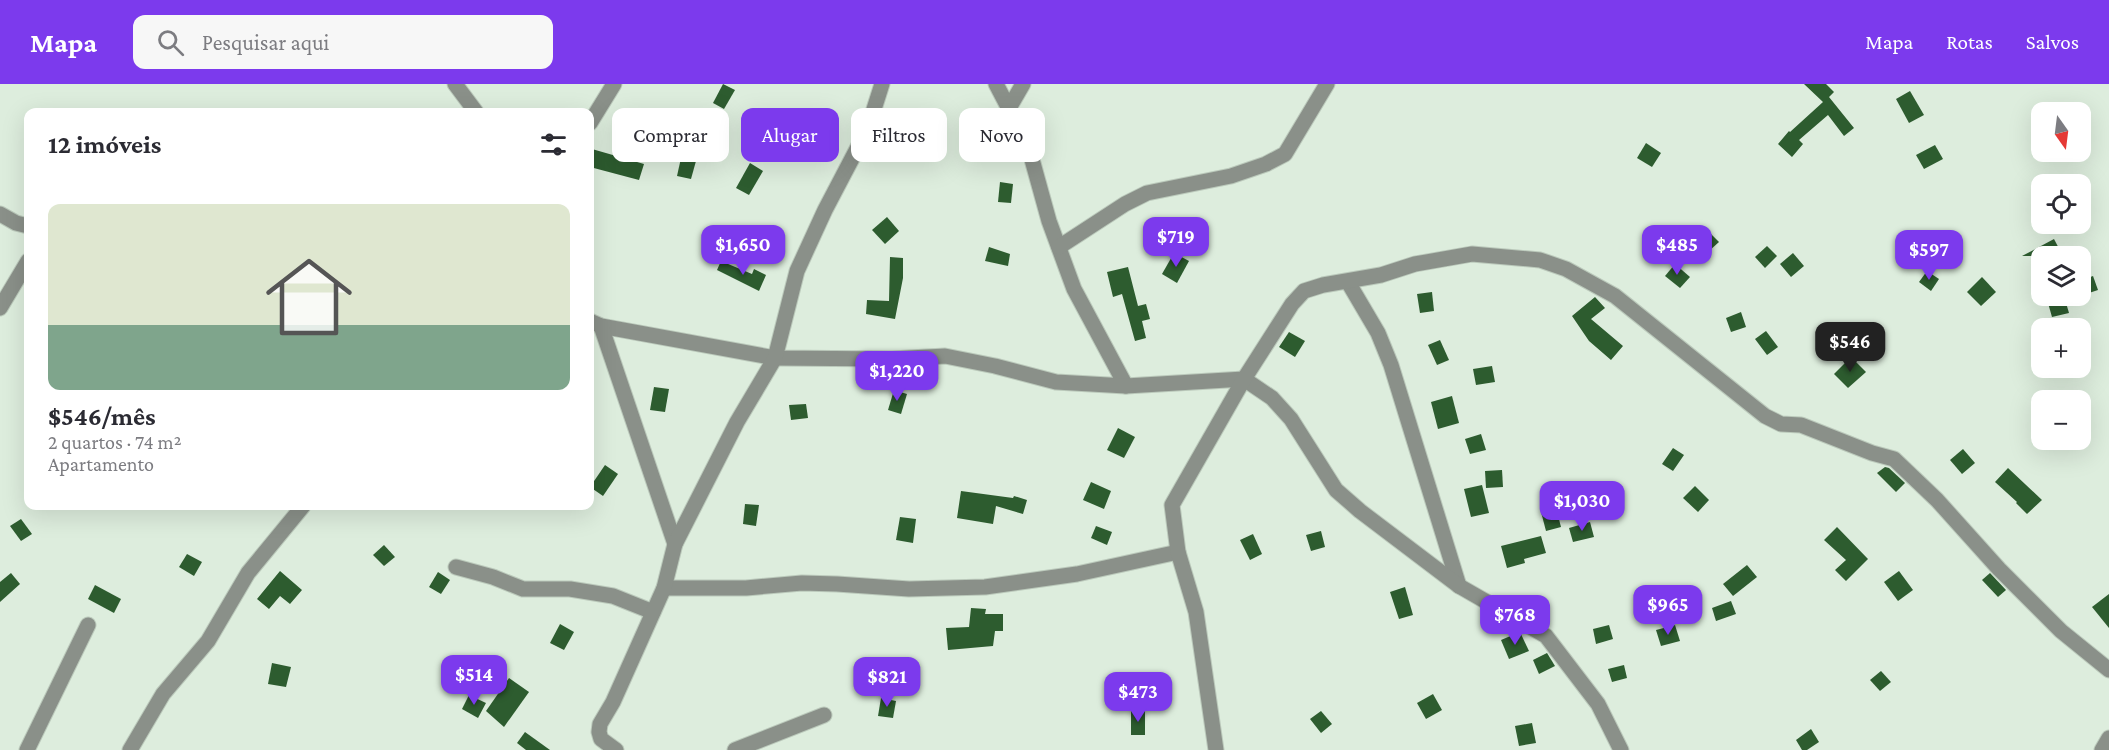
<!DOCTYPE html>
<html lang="pt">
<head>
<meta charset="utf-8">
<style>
	body { margin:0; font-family:"Crimson Pro",serif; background:#f7f7f7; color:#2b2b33; height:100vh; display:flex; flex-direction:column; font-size:22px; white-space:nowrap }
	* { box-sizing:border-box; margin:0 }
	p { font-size:20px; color:#7c7c81 }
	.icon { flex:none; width:33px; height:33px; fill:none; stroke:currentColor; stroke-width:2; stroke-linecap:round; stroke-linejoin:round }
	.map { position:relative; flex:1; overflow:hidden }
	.drawer { position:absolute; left:24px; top:24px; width:570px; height:402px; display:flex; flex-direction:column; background:#fff; border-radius:12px; box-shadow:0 6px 24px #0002 }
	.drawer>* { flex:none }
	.hud { position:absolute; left:612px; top:24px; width:570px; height:54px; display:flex; gap:12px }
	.needle { width:39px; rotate:166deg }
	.controls { position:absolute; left:2031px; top:18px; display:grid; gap:12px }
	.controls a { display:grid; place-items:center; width:60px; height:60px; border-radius:12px; background:#fff; box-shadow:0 6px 24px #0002; font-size:30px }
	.price { position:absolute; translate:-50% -51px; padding:0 14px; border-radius:12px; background:#7c3aed; color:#fff; font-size:20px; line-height:39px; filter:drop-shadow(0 2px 3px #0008) }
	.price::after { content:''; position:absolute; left:50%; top:36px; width:18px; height:14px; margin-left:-9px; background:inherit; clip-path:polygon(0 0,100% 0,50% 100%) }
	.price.selected { background:#222; color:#fff }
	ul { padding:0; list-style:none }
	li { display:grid; align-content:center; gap:12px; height:318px; padding:0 24px }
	li span { display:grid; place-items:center; height:186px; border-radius:12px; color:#555 }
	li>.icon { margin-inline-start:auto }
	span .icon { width:108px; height:108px; fill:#fffc; stroke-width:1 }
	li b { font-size:26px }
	h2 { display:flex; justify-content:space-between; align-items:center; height:72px; padding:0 24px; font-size:26px }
	.chip { padding:0 21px; border-radius:12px; background:#fff; box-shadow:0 6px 24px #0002; font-size:21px; line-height:54px }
	.chip.selected { background:#7c3aed; color:#fff }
	header { display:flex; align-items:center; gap:36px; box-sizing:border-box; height:84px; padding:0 30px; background:#7c3aed; color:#fff }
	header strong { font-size:28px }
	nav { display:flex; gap:33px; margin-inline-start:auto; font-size:21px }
	.search { width:420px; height:54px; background:#f7f7f7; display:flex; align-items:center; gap:15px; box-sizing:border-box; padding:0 21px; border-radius:12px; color:#7c7c81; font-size:22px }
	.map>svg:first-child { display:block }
	.building { fill:#2d5c2f }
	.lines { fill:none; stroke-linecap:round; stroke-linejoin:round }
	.street-casing { stroke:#bbc9bb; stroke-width:17 }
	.street { stroke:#8a9089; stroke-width:15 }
</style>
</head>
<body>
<header>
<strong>Mapa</strong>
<div class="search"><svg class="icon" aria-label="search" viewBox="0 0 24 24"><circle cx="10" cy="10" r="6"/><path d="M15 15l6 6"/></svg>Pesquisar aqui</div>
<nav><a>Mapa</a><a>Rotas</a><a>Salvos</a></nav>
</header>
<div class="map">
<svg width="2109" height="666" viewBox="0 0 2109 666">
	<rect width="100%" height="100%" fill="#ddeddd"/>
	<!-- building -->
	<g class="building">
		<path d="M723 0 735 6 724 25 713 19Z"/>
		<path d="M1804 0H1826L1834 8 1829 13 1854 44 1844 52 1828 31 1799 56 1803 60 1792 73 1778 60 1789 47 1790 48 1823 18Z"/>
		<path d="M1910 7 1924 31 1909 39 1896 15Z"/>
		<path d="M631 32 646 36 643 48 627 43Z"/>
		<path d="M1646 59 1661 69 1652 83 1637 74Z"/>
		<path d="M1935 61 1943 75 1924 85 1916 71Z"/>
		<path d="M592 65 644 80 639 96 590 83Z"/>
		<path d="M681 74 696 77 691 95 677 92Z"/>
		<path d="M750 79 763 87 749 111 736 104Z"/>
		<path d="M1000 98 1013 100 1011 119 998 118Z"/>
		<path d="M887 133 899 147 885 160 872 146Z"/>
		<path d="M1706 145 1719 158 1709 167 1697 154Z"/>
		<path d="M2054 155 2063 172H2022Z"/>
		<path d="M1670 156 1680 164 1670 177 1659 169Z"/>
		<path d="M1767 162 1777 172 1765 184 1755 173Z"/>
		<path d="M989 163 1010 170 1008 182 985 177Z"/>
		<path d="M1174 169 1189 177 1177 199 1162 190Z"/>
		<path d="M1793 169 1804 182 1791 193 1780 180Z"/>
		<path d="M890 173 903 174V194L895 235 866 230 867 216 889 217Z"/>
		<path d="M721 177 752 190 754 185 766 191 759 207 717 186Z"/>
		<path d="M1675 180 1690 193 1680 204 1665 192Z"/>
		<path d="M1128 183 1138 222 1146 220 1150 235 1142 237 1146 254 1135 257 1122 210 1113 213 1107 188Z"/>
		<path d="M1927 187 1939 195 1931 207 1919 198Z"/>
		<path d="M2093 192 2098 206 2080 212V197Z"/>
		<path d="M1982 193 1996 208 1981 222 1967 208Z"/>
		<path d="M1432 208 1434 227 1420 229 1417 210Z"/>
		<path d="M2046 212H2064L2069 229 2052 233Z"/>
		<path d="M1595 213 1605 224 1591 235 1623 262 1611 276 1589 257 1572 232Z"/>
		<path d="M1741 228 1746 243 1731 248 1726 234Z"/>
		<path d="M1766 247 1778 263 1767 271 1755 255Z"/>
		<path d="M1289 248 1305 257 1295 273 1279 263Z"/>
		<path d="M1440 256 1449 276 1437 281 1428 261Z"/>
		<path d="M1851 273 1866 288 1848 304 1834 290Z"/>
		<path d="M1492 282 1495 298 1476 301 1473 285Z"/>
		<path d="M654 303 669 305 665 328 650 326Z"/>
		<path d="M894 306 907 310 901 330 888 326Z"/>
		<path d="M1452 312 1459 339 1438 345 1431 318Z"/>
		<path d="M806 320 808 334 791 336 789 321Z"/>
		<path d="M1118 344 1135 353 1124 374 1107 366Z"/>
		<path d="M1481 350 1486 366 1470 370 1465 355Z"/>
		<path d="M1673 364 1684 371 1673 387 1662 380Z"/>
		<path d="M1963 365 1975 379 1962 390 1950 376Z"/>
		<path d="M605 381 618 390 603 412 590 403Z"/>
		<path d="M1885 383 1889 384 1905 399 1896 408 1877 389Z"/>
		<path d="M2008 384 2042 416 2027 430 2016 419 2017 418 1995 398Z"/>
		<path d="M1502 386 1503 403 1486 404 1485 387Z"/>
		<path d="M1091 398 1111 407 1104 425 1083 416Z"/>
		<path d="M1482 401 1489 429 1471 433 1464 405Z"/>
		<path d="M1695 402 1709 416 1698 428 1683 414Z"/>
		<path d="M961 407 1013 414 1014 412 1027 416 1023 430 996 422 993 440 957 434Z"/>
		<path d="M745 420 759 421 756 442 743 440Z"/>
		<path d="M1555 420 1561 443 1546 447 1540 424Z"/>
		<path d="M900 433 916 435 913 459 896 456Z"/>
		<path d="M21 435 32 450 21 457 10 442Z"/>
		<path d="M1590 438 1594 453 1573 458 1569 444Z"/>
		<path d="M1096 442 1112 448 1107 461 1091 454Z"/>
		<path d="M1837 443 1868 475 1846 497 1835 486 1846 476 1824 456Z"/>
		<path d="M1321 447 1325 463 1311 467 1306 451Z"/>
		<path d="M1253 450 1262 470 1250 476 1240 456Z"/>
		<path d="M1541 452 1546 469 1524 475 1525 479 1507 484 1501 462Z"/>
		<path d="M384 461 395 473 384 482 373 471Z"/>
		<path d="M187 470 202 478 194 492 179 483Z"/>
		<path d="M1747 481 1757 493 1733 512 1723 500Z"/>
		<path d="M280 487 302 506 290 520 280 512 269 525 257 515Z"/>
		<path d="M1899 487 1913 506 1898 517 1884 498Z"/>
		<path d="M438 488 450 496 441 510 429 503Z"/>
		<path d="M11 489 20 500 0 518V498Z"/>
		<path d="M1990 489 2006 506 1998 513 1982 496Z"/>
		<path d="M95 501 121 515 114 529 88 515Z"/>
		<path d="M1405 503 1413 531 1399 535 1390 508Z"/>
		<path d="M2109 510V544L2092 523Z"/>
		<path d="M1731 517 1736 530 1716 537 1712 524Z"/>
		<path d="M971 524 986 525 985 530H1003V547H995L993 562 948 566 946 544 969 543Z"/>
		<path d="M560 540 574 548 564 566 550 559Z"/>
		<path d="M1609 541 1613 555 1596 560 1593 545Z"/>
		<path d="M1675 541 1680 557 1661 562 1656 546Z"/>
		<path d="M1520 548 1529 567 1509 575 1501 556Z"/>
		<path d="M1547 569 1555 582 1539 590 1533 576Z"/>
		<path d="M272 579 291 583 286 603 268 600Z"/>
		<path d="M1624 581 1627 594 1612 598 1608 585Z"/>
		<path d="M1881 587 1891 598 1880 607 1870 596Z"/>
		<path d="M509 594 529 608 504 643 486 627Z"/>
		<path d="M1433 610 1442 626 1426 635 1417 619Z"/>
		<path d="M469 611 486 619 478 634 462 625Z"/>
		<path d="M881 614 896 617 893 634 878 632Z"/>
		<path d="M1145 626V651H1131V627Z"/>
		<path d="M1321 627 1332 640 1321 649 1310 635Z"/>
		<path d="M1532 639 1536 659 1519 662 1515 642Z"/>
		<path d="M1811 645 1819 658 1807 666H1802L1796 656Z"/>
		<path d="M525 648 550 666H526L517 659Z"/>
	</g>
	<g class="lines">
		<defs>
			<g id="street">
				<path d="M455 0 476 28"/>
				<path d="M996 0 1028 61 1049 137 1074 205 1126 302"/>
				<path d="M1009 24 1023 0"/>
				<path d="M590 39 614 0"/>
				<path d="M0 130 16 139 28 142"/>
				<path d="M1059 163 1125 120 1147 109 1231 92 1266 80 1285 70 1327 0"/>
				<path d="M1348 198 1378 249 1391 281 1459 502"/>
				<path d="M0 224 28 177"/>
				<path d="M590 237 601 242 775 274 892 275 945 272 995 282 1056 298 1126 302 1244 295 1272 314 1291 335 1336 406 1360 427 1459 502 1546 552 1598 620 1621 666"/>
				<path d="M601 242 675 460"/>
				<path d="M456 483 493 493 523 505H570L613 512 653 528"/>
				<path d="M664 504H746L802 499 837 500 909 505 985 503 1077 490 1178 468"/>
				<path d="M27 666 88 541"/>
				<path d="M130 666 163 610 208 557 248 489 303 422"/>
				<path d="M616 666 601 655 599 648 600 640 613 618 664 504 675 460 737 338 775 274 797 187 825 126 868 44 882 0"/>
				<path d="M735 666 824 631"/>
				<path d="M1216 666 1196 528 1178 468 1172 421 1244 295 1292 220 1304 207 1323 201 1381 191 1415 180 1472 170 1540 176 1566 185 1615 212 1765 332 1781 340 1801 341 1872 369 1894 375 1937 416 1999 485 2061 547 2109 586"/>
				<path d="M2102 666 2109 654"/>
			</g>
		</defs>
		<!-- street casing -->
		<use href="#street" class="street-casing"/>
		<!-- street -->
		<use href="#street" class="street"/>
	</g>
</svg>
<div class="controls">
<a><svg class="needle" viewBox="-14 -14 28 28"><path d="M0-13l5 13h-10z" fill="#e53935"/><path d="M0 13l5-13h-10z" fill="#7c7c81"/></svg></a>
<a><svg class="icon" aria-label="locate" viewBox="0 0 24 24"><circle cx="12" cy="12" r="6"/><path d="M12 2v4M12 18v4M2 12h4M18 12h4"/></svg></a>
<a><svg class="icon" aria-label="layers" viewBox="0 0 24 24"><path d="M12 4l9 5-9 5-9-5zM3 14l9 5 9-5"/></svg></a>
<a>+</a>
<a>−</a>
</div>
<b class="price" style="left:1176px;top:184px">$719</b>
<b class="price" style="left:743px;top:192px">$1,650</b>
<b class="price" style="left:1677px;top:192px">$485</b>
<b class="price" style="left:1929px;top:197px">$597</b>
<b class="price selected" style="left:1850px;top:289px">$546</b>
<b class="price" style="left:897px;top:318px">$1,220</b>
<b class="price" style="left:1582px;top:448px">$1,030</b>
<b class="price" style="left:1668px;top:552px">$965</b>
<b class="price" style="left:1515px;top:562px">$768</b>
<b class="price" style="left:474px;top:622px">$514</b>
<b class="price" style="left:887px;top:624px">$821</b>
<b class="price" style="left:1138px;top:639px">$473</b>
<div class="hud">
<a class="chip">Comprar</a>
<a class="chip selected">Alugar</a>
<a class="chip">Filtros</a>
<a class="chip">Novo</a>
</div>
<section class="drawer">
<h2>12 imóveis<svg class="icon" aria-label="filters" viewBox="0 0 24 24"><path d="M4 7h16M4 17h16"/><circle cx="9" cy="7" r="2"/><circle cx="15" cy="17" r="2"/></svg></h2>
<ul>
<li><span style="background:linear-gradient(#dfe7d0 65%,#7fa58c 0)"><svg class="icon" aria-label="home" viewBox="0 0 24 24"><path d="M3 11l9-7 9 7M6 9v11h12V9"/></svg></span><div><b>$546/mês</b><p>2 quartos · 74 m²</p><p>Apartamento</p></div></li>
</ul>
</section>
</div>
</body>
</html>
